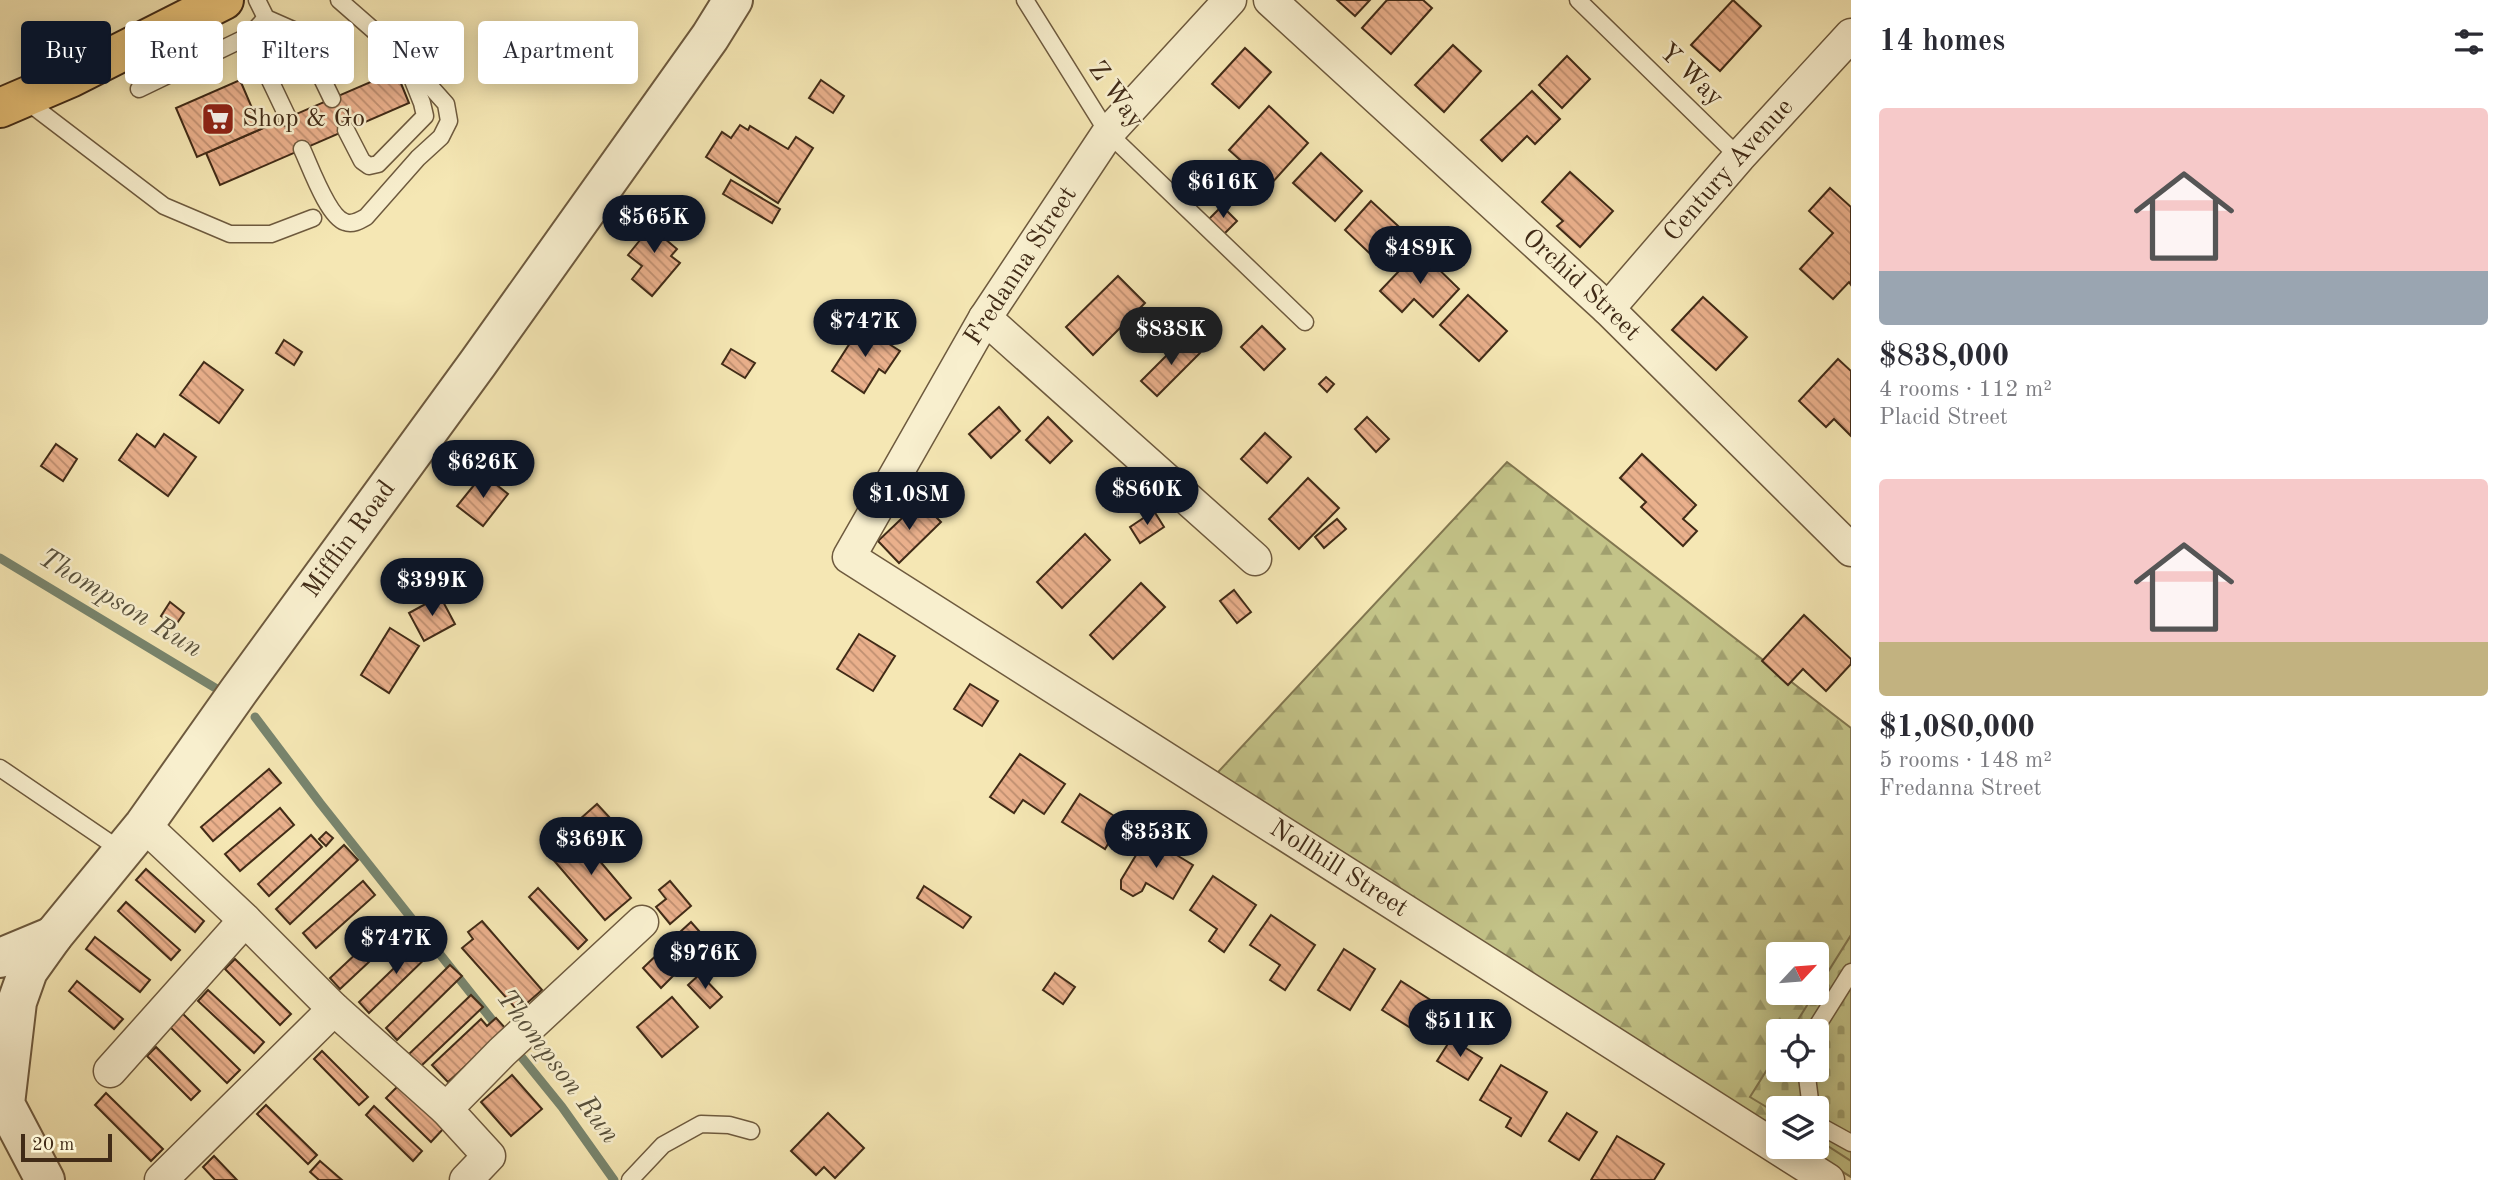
<!DOCTYPE html>
<html lang="en">
<head>
<meta charset="utf-8">
<style>
	body { margin:0; font-family:"Old Standard TT",serif; background:#f7f7f7; color:#2b2b33; height:100vh; display:flex; flex-direction:column; font-size:26px; white-space:nowrap }
	* { box-sizing:border-box; margin:0 }
	p { font-size:23px; color:#7c7c81 }
	.icon { flex:none; width:38px; height:38px; fill:none; stroke:currentColor; stroke-width:2; stroke-linecap:round; stroke-linejoin:round }
	.map { position:relative; flex:1; overflow:hidden }
	.sheet { display:flex; flex-direction:column; background:#fff; width:665px }
	.sheet>* { flex:none }
	.hud { position:absolute; left:21px; top:21px; width:665px; height:63px; display:flex; gap:14px }
	.needle { width:46px; rotate:64deg }
	.fabs { position:absolute; left:1766px; top:942px; display:grid; gap:14px }
	.fabs a { display:grid; place-items:center; width:63px; height:63px; border-radius:7px; background:#fff; box-shadow:0 4px 18px #0003; font-size:35px }
	.scale { position:absolute; left:21px; bottom:18px; width:91px; box-sizing:border-box; padding-left:7px; border:4px solid #412b17; border-top:0; font-size:19px; line-height:24px; white-space:nowrap; color:#412b17; -webkit-text-stroke:5px #f8efce; paint-order:stroke }
	.price { position:absolute; translate:-50% -60px; padding:0 16px; border-radius:24px; background:#111827; color:#fff; font-size:23px; line-height:46px; filter:drop-shadow(0 2px 4px #0008) }
	.price::after { content:''; position:absolute; left:50%; top:42px; width:21px; height:16px; margin-left:-10px; background:inherit; clip-path:polygon(0 0,100% 0,50% 100%) }
	.price.selected { background:#222; color:#fff }
	ul { padding:0; list-style:none }
	li { display:grid; align-content:center; gap:14px; height:371px; padding:0 28px }
	li span { display:grid; place-items:center; height:217px; border-radius:7px; color:#555 }
	li>.icon { margin-inline-start:auto }
	span .icon { width:126px; height:126px; fill:#fffc; stroke-width:1 }
	li b { font-size:30px }
	h2 { display:flex; justify-content:space-between; align-items:center; height:84px; padding:0 28px; font-size:30px }
	.pill { padding:0 24px; border-radius:7px; background:#fff; box-shadow:0 4px 18px #0003; font-size:24px; line-height:63px }
	.pill.selected { background:#111827; color:#fff }
	main { display:flex; flex:1; min-height:0 }
	.map>svg:first-child { display:block }
	.forest { fill:url(#forest-firs); stroke:#827750; stroke-width:2; fill-rule:evenodd }
	.cemetery { fill:url(#cemetery-stones); stroke:#827750; stroke-width:2 }
	.lines { fill:none; stroke-linecap:round; stroke-linejoin:round }
	.stream { stroke:#78856e; stroke-width:9 }
	.building { fill:url(#building-back-hatch); stroke:#412b17; stroke-width:2 }
	.service-casing { stroke:#6e5a3e; stroke-width:19 }
	.minor-casing { stroke:#6e5a3e; stroke-width:35 }
	.tertiary-casing { stroke:#6e5a3e; stroke-width:42 }
	.primary-casing { stroke:#412b17; stroke-width:42 }
	.service { stroke:#f8efce; stroke-width:16 }
	.minor { stroke:#f8efce; stroke-width:32 }
	.tertiary { stroke:#f8efce; stroke-width:38 }
	.primary { stroke:#eac47a; stroke-width:38 }
	.labels { text-anchor:middle; dominant-baseline:central; stroke-width:5; stroke-linejoin:round; paint-order:stroke }
	.street-label { font-size:26px; fill:#412b17; stroke:#f8efce }
	.poi-label { font-size:26px; fill:#412b17; stroke:#f8efce; text-anchor:start }
	.water-label { font-size:28px; font-style:italic; fill:#58503b; stroke:#f8efce }
</style>
</head>
<body>
<main>
<div class="map">
<svg width="1851" height="1180" viewBox="0 0 1851 1180">
	<defs>
		<pattern id="forest-firs" width="22" height="20" patternUnits="userSpaceOnUse" patternTransform="scale(1.75)"><rect width="22" height="20" fill="#c3c388"/><path d="M5 1l3.5 6h-7zM16 11l3.5 6h-7z" fill="#a09f6e"/></pattern>
		<pattern id="cemetery-stones" width="16" height="16" patternUnits="userSpaceOnUse" patternTransform="scale(1.75)"><rect width="16" height="16" fill="#c3c388"/><path d="M2 7V4a2 2 0 0 1 4 0v3zM10 15v-3a2 2 0 0 1 4 0v3z" fill="#a09f6e"/></pattern>
		<pattern id="building-back-hatch" width="6" height="6" patternUnits="userSpaceOnUse" patternTransform="scale(1.75)"><rect width="6" height="6" fill="#eab08c"/><path d="M-1 5l2 2M0 0l6 6M5-1l2 2" fill="none" stroke="#bf8f71"/></pattern>
	</defs>
	<rect width="100%" height="100%" fill="#f5e7b4"/>
	<filter id="stains"><feTurbulence type="fractalNoise" baseFrequency=".00286" numOctaves="4"/><feColorMatrix values="0 0 0 0 .2 0 0 0 0 .09 0 0 0 0 .02 0 0 0 .5 -.17"/></filter>
	<radialGradient id="worn" r=".72"><stop offset=".6" stop-color="#630" stop-opacity="0"/><stop offset="1" stop-color="#630" stop-opacity=".3"/></radialGradient>
	<!-- forest -->
	<path class="forest" d="M1507 462 1851 728V1177L1800 1146H1816V1108H1778V1133L1206 785ZM1778 954H1816V992H1778ZM1778 1031H1816V1069H1778Z"/>
	<!-- cemetery -->
	<path class="cemetery" d="M1851 935V1161L1817 1139 1816 1108H1778V1114L1750 1097 1778 1052V1069H1816V1031H1791Z"/>
	<g class="lines">
		<!-- stream -->
		<g class="stream">
			<path d="M0 558 217 689"/>
			<path d="M255 717 320 803 500 1030"/>
			<path d="M515 1049 562 1107 614 1180"/>
		</g>
	</g>
	<!-- building -->
	<g class="building">
		<path d="M1337 0H1370L1355 16Z"/>
		<path d="M1387 0H1423L1432 8 1391 54 1362 28Z"/>
		<path d="M1733 0 1761 26 1720 71 1691 45Z"/>
		<path d="M1453 45 1481 71 1444 112 1415 85Z"/>
		<path d="M1245 48 1271 72 1239 108 1212 84Z"/>
		<path d="M1567 56 1590 79 1562 108 1539 85Z"/>
		<path d="M396 71 409 103 220 185 206 153Z"/>
		<path d="M240 80 261 129 197 157 176 108Z"/>
		<path d="M821 80 844 96 833 113 809 98Z"/>
		<path d="M1532 91 1560 119 1535 144 1527 136 1502 161 1481 140Z"/>
		<path d="M1269 106 1308 143 1269 186 1229 150Z"/>
		<path d="M740 125 748 130 750 126 788 149 796 137 813 148 778 203 706 157 722 132 731 138Z"/>
		<path d="M1321 153 1362 191 1335 221 1293 183Z"/>
		<path d="M1570 172 1613 211 1580 247 1557 226 1563 221 1542 202Z"/>
		<path d="M731 180 780 209 772 223 723 194Z"/>
		<path d="M1830 188 1851 207V285L1849 282 1833 299 1800 269 1833 233 1809 211Z"/>
		<path d="M1371 201 1409 236 1382 265 1345 230Z"/>
		<path d="M1222 206 1237 221 1224 234 1209 219Z"/>
		<path d="M654 212 673 227 664 238 677 249 671 256 680 263 652 296 632 279 642 266 628 255 644 235 639 230Z"/>
		<path d="M1419 250 1459 289 1433 317 1414 299 1402 312 1380 291Z"/>
		<path d="M1118 276 1145 303 1093 355 1066 327Z"/>
		<path d="M1468 295 1507 331 1479 361 1440 325Z"/>
		<path d="M1703 297 1747 337 1716 370 1672 330Z"/>
		<path d="M861 326 900 351 885 373 879 369 864 393 832 371Z"/>
		<path d="M1262 326 1285 349 1264 370 1241 347Z"/>
		<path d="M1185 337 1200 353 1157 396 1141 381Z"/>
		<path d="M284 340 302 352 294 365 276 353Z"/>
		<path d="M731 349 755 363 745 378 722 364Z"/>
		<path d="M1838 359 1851 371V436L1834 419 1826 427 1799 401Z"/>
		<path d="M204 362 243 390 219 423 180 395Z"/>
		<path d="M1326 377 1334 384 1327 392 1319 384Z"/>
		<path d="M999 407 1020 431 991 458 969 434Z"/>
		<path d="M1048 417 1072 441 1050 463 1026 440Z"/>
		<path d="M1367 417 1389 439 1376 452 1355 429Z"/>
		<path d="M1265 433 1291 457 1267 483 1241 459Z"/>
		<path d="M137 434 155 447 164 434 196 457 168 496 119 460Z"/>
		<path d="M56 444 77 459 63 481 41 466Z"/>
		<path d="M1642 454 1696 505 1683 519 1697 531 1683 546 1641 507 1646 502 1620 478Z"/>
		<path d="M483 474 508 494 483 526 457 506Z"/>
		<path d="M942 477 953 484 948 492 937 485Z"/>
		<path d="M1308 478 1339 508 1299 549 1269 519Z"/>
		<path d="M920 501 941 522 899 563 878 541Z"/>
		<path d="M1154 511 1164 527 1140 543 1130 527Z"/>
		<path d="M1337 519 1346 529 1324 548 1315 537Z"/>
		<path d="M1085 534 1110 560 1062 608 1037 582Z"/>
		<path d="M1141 583 1165 607 1113 659 1090 635Z"/>
		<path d="M1234 590 1251 612 1237 623 1220 601Z"/>
		<path d="M440 596 455 624 424 641 409 613Z"/>
		<path d="M170 602 184 613 175 626 161 616Z"/>
		<path d="M1804 615 1851 659V664L1826 691 1803 669 1788 685 1762 661Z"/>
		<path d="M390 628 419 646 389 693 361 675Z"/>
		<path d="M859 634 895 656 873 691 837 669Z"/>
		<path d="M970 684 998 701 982 726 954 709Z"/>
		<path d="M1020 754 1065 784 1044 814 1023 800 1014 813 990 797Z"/>
		<path d="M269 769 281 783 213 841 201 827Z"/>
		<path d="M1080 794 1122 821 1105 849 1062 822Z"/>
		<path d="M597 804 623 832 606 847 580 819Z"/>
		<path d="M280 808 294 825 240 871 225 854Z"/>
		<path d="M326 832 333 838 326 846 319 839Z"/>
		<path d="M577 834 631 898 605 920 551 857Z"/>
		<path d="M311 835 322 847 269 896 258 884Z"/>
		<path d="M1147 837 1193 865 1173 899 1146 883 1142 891 1133 896 1121 889V880Z"/>
		<path d="M344 845 358 860 290 924 276 909Z"/>
		<path d="M146 869 204 921 195 932 136 880Z"/>
		<path d="M1213 876 1256 905 1224 952 1209 941 1217 929 1190 910Z"/>
		<path d="M363 881 375 895 316 948 303 933Z"/>
		<path d="M670 881 691 906 670 924 656 907 666 899 659 890Z"/>
		<path d="M924 886 971 917 963 928 917 898Z"/>
		<path d="M538 888 587 940 578 949 529 897Z"/>
		<path d="M126 902 180 950 171 960 118 911Z"/>
		<path d="M1271 915 1315 945 1285 990 1270 980 1280 965 1250 945Z"/>
		<path d="M482 921 542 990 518 1011 462 948 473 939 468 932Z"/>
		<path d="M390 922 400 933 340 989 330 978Z"/>
		<path d="M691 922 707 940 686 960 669 942Z"/>
		<path d="M95 937 150 980 140 992 86 949Z"/>
		<path d="M424 939 434 950 369 1013 359 1002Z"/>
		<path d="M666 946 684 965 661 988 643 968Z"/>
		<path d="M1344 949 1375 969 1350 1010 1318 990Z"/>
		<path d="M235 959 291 1014 280 1025 225 969Z"/>
		<path d="M450 965 462 976 397 1040 386 1028Z"/>
		<path d="M1055 973 1075 987 1063 1004 1043 990Z"/>
		<path d="M700 974 722 997 710 1008 688 985Z"/>
		<path d="M77 981 123 1019 114 1029 69 991Z"/>
		<path d="M1401 981 1440 1006 1422 1035 1382 1010Z"/>
		<path d="M208 990 264 1042 254 1053 198 1001Z"/>
		<path d="M471 995 483 1007 421 1066 409 1054Z"/>
		<path d="M672 997 698 1027 662 1057 637 1027Z"/>
		<path d="M181 1012 240 1070 227 1083 168 1025Z"/>
		<path d="M496 1018 506 1029 448 1082 432 1065 481 1019 487 1026Z"/>
		<path d="M1451 1039 1482 1058 1468 1080 1437 1061Z"/>
		<path d="M156 1047 200 1091 191 1100 147 1056Z"/>
		<path d="M322 1051 368 1097 359 1105 314 1059Z"/>
		<path d="M1501 1065 1547 1092 1521 1136 1506 1127 1511 1118 1480 1100Z"/>
		<path d="M512 1075 542 1109 511 1136 481 1102Z"/>
		<path d="M399 1085 444 1128 431 1142 386 1098Z"/>
		<path d="M106 1093 163 1149 151 1161 95 1105Z"/>
		<path d="M266 1105 317 1155 308 1164 257 1114Z"/>
		<path d="M374 1106 422 1151 413 1161 366 1115Z"/>
		<path d="M828 1113 864 1148 835 1178 824 1167 816 1175 791 1151Z"/>
		<path d="M1567 1113 1597 1132 1579 1160 1549 1141Z"/>
		<path d="M1617 1136 1664 1164 1654 1180H1591Z"/>
		<path d="M214 1156 237 1180H215L203 1167Z"/>
		<path d="M320 1161 342 1180H319L310 1172Z"/>
	</g>
	<g class="lines">
		<defs>
			<g id="service">
				<path d="M257 0 266 18 300 33 332 99"/>
				<path d="M1025 0 1108 133 1305 322"/>
				<path d="M1578 0 1739 157"/>
				<path d="M249 36 288 118"/>
				<path d="M139 89 249 36 266 18"/>
				<path d="M25 100 164 206 230 234H271L313 218"/>
				<path d="M346 130 362 161 369 166 378 164 425 116 422 103 408 68"/>
				<path d="M302 149C310 166 328 217 345 222 352 225 359 221 366 217L418 158 441 137 449 121 446 104 403 56 339 0"/>
				<path d="M0 768 122 851"/>
				<path d="M1814 1031 1851 972"/>
				<path d="M1806 1069 1811 1108"/>
				<path d="M1816 1119 1822 1127 1851 1143"/>
				<path d="M630 1180 663 1145 701 1124 729 1125 751 1131"/>
			</g>
			<g id="minor">
				<path id="s1" d="M1230 0 1108 133 985 318 849 557 1828 1180"/>
				<path id="s2" d="M1270 0 1608 309 1851 550"/>
				<path id="s3" d="M1608 309 1739 157 1851 35"/>
				<path d="M985 318 1255 559"/>
				<path d="M144 825 245 920 334 1009 446 1109 489 1156 466 1180"/>
				<path d="M110 1071 245 920"/>
				<path d="M446 1109 502 1052 642 922"/>
				<path d="M161 1180 334 1009"/>
			</g>
			<g id="tertiary">
				<path d="M0 958 53 936"/>
				<path id="s4" d="M45 1180 5 1104 17 1002 28 971 53 936 144 825 238 692 478 363 710 37 733 0"/>
			</g>
			<path id="primary" d="M0 108 70 78 224 0"/>
		</defs>
		<!-- service casing -->
		<use href="#service" class="service-casing"/>
		<!-- minor casing -->
		<use href="#minor" class="minor-casing"/>
		<!-- tertiary casing -->
		<use href="#tertiary" class="tertiary-casing"/>
		<!-- primary casing -->
		<use href="#primary" class="primary-casing"/>
		<!-- service -->
		<use href="#service" class="service"/>
		<!-- minor -->
		<use href="#minor" class="minor"/>
		<!-- tertiary -->
		<use href="#tertiary" class="tertiary"/>
		<!-- primary -->
		<use href="#primary" class="primary"/>
	</g>
	<!-- icons -->
	<defs>
		<symbol id="supermarket-square" viewBox="-11 -11 22 22"><rect x="-9" y="-9" width="18" height="18" rx="4" fill="#8f2418" stroke="#f8efce"/><path d="M-6-5.5h2.5l.6 2H6L4.5 2H-2.5L-4.4-4H-6ZM-1.5 3.2a1.3 1.3 0 1 0 .1 0ZM3 3.2a1.3 1.3 0 1 0 .1 0Z" fill="#fff"/></symbol>
	</defs>
	<g fill-rule="evenodd">
		<use href="#supermarket-square" x="199" y="100" width="38" height="38"/>
	</g>
	<g class="labels">
		<!-- street labels -->
		<g class="street-label">
			<text transform="translate(1691 75) rotate(44)">Y Way</text>
			<text transform="translate(1116 95) rotate(54)">Z Way</text>
			<text stroke="none"><textPath href="#s3" startOffset="184">Century Avenue</textPath></text>
			<text transform="translate(1021 266) rotate(-57)">Fredanna Street</text>
			<text stroke="none"><textPath href="#s2" startOffset="422">Orchid Street</textPath></text>
			<text stroke="none"><textPath href="#s4" startOffset="760">Mifflin Road</textPath></text>
			<text stroke="none"><textPath href="#s1" startOffset="1258">Nollhill Street</textPath></text>
		</g>
		<!-- poi labels -->
		<g class="poi-label">
			<text x="242" y="119">Shop &amp; Go</text>
		</g>
		<!-- water labels -->
		<g class="water-label">
			<text transform="translate(120 604) rotate(31)">Thompson Run</text>
			<text transform="translate(557 1067) rotate(53)">Thompson Run</text>
		</g>
	</g>
	<rect width="100%" height="100%" filter="url(#stains)"/>
	<rect width="100%" height="100%" fill="url(#worn)"/>
</svg>
<div class="fabs">
<a><svg class="needle" viewBox="-14 -14 28 28"><path d="M0-13l5 13h-10z" fill="#e53935"/><path d="M0 13l5-13h-10z" fill="#7c7c81"/></svg></a>
<a><svg class="icon" aria-label="locate" viewBox="0 0 24 24"><circle cx="12" cy="12" r="6"/><path d="M12 2v4M12 18v4M2 12h4M18 12h4"/></svg></a>
<a><svg class="icon" aria-label="layers" viewBox="0 0 24 24"><path d="M12 4l9 5-9 5-9-5zM3 14l9 5 9-5"/></svg></a>
</div>
<div class="scale">20 m</div>
<b class="price" style="left:1223px;top:220px">$616K</b>
<b class="price" style="left:654px;top:255px">$565K</b>
<b class="price" style="left:1420px;top:286px">$489K</b>
<b class="price" style="left:865px;top:359px">$747K</b>
<b class="price selected" style="left:1171px;top:367px">$838K</b>
<b class="price" style="left:483px;top:500px">$626K</b>
<b class="price" style="left:1147px;top:527px">$860K</b>
<b class="price" style="left:909px;top:532px">$1.08M</b>
<b class="price" style="left:432px;top:618px">$399K</b>
<b class="price" style="left:1156px;top:870px">$353K</b>
<b class="price" style="left:591px;top:877px">$369K</b>
<b class="price" style="left:396px;top:976px">$747K</b>
<b class="price" style="left:705px;top:991px">$976K</b>
<b class="price" style="left:1460px;top:1059px">$511K</b>
<div class="hud">
<a class="pill selected">Buy</a>
<a class="pill">Rent</a>
<a class="pill">Filters</a>
<a class="pill">New</a>
<a class="pill">Apartment</a>
</div>
</div>
<section class="sheet">
<h2>14 homes<svg class="icon" aria-label="filters" viewBox="0 0 24 24"><path d="M4 7h16M4 17h16"/><circle cx="9" cy="7" r="2"/><circle cx="15" cy="17" r="2"/></svg></h2>
<ul>
<li><span style="background:linear-gradient(#f6c9c9 75%,#9aa5b1 0)"><svg class="icon" aria-label="home" viewBox="0 0 24 24"><path d="M3 11l9-7 9 7M6 9v11h12V9"/></svg></span><div><b>$838,000</b><p>4 rooms · 112 m²</p><p>Placid Street</p></div></li>
<li><span style="background:linear-gradient(#f6c9c9 75%,#c2b280 0)"><svg class="icon" aria-label="home" viewBox="0 0 24 24"><path d="M3 11l9-7 9 7M6 9v11h12V9"/></svg></span><div><b>$1,080,000</b><p>5 rooms · 148 m²</p><p>Fredanna Street</p></div></li>
</ul>
</section>
</main>
</body>
</html>
